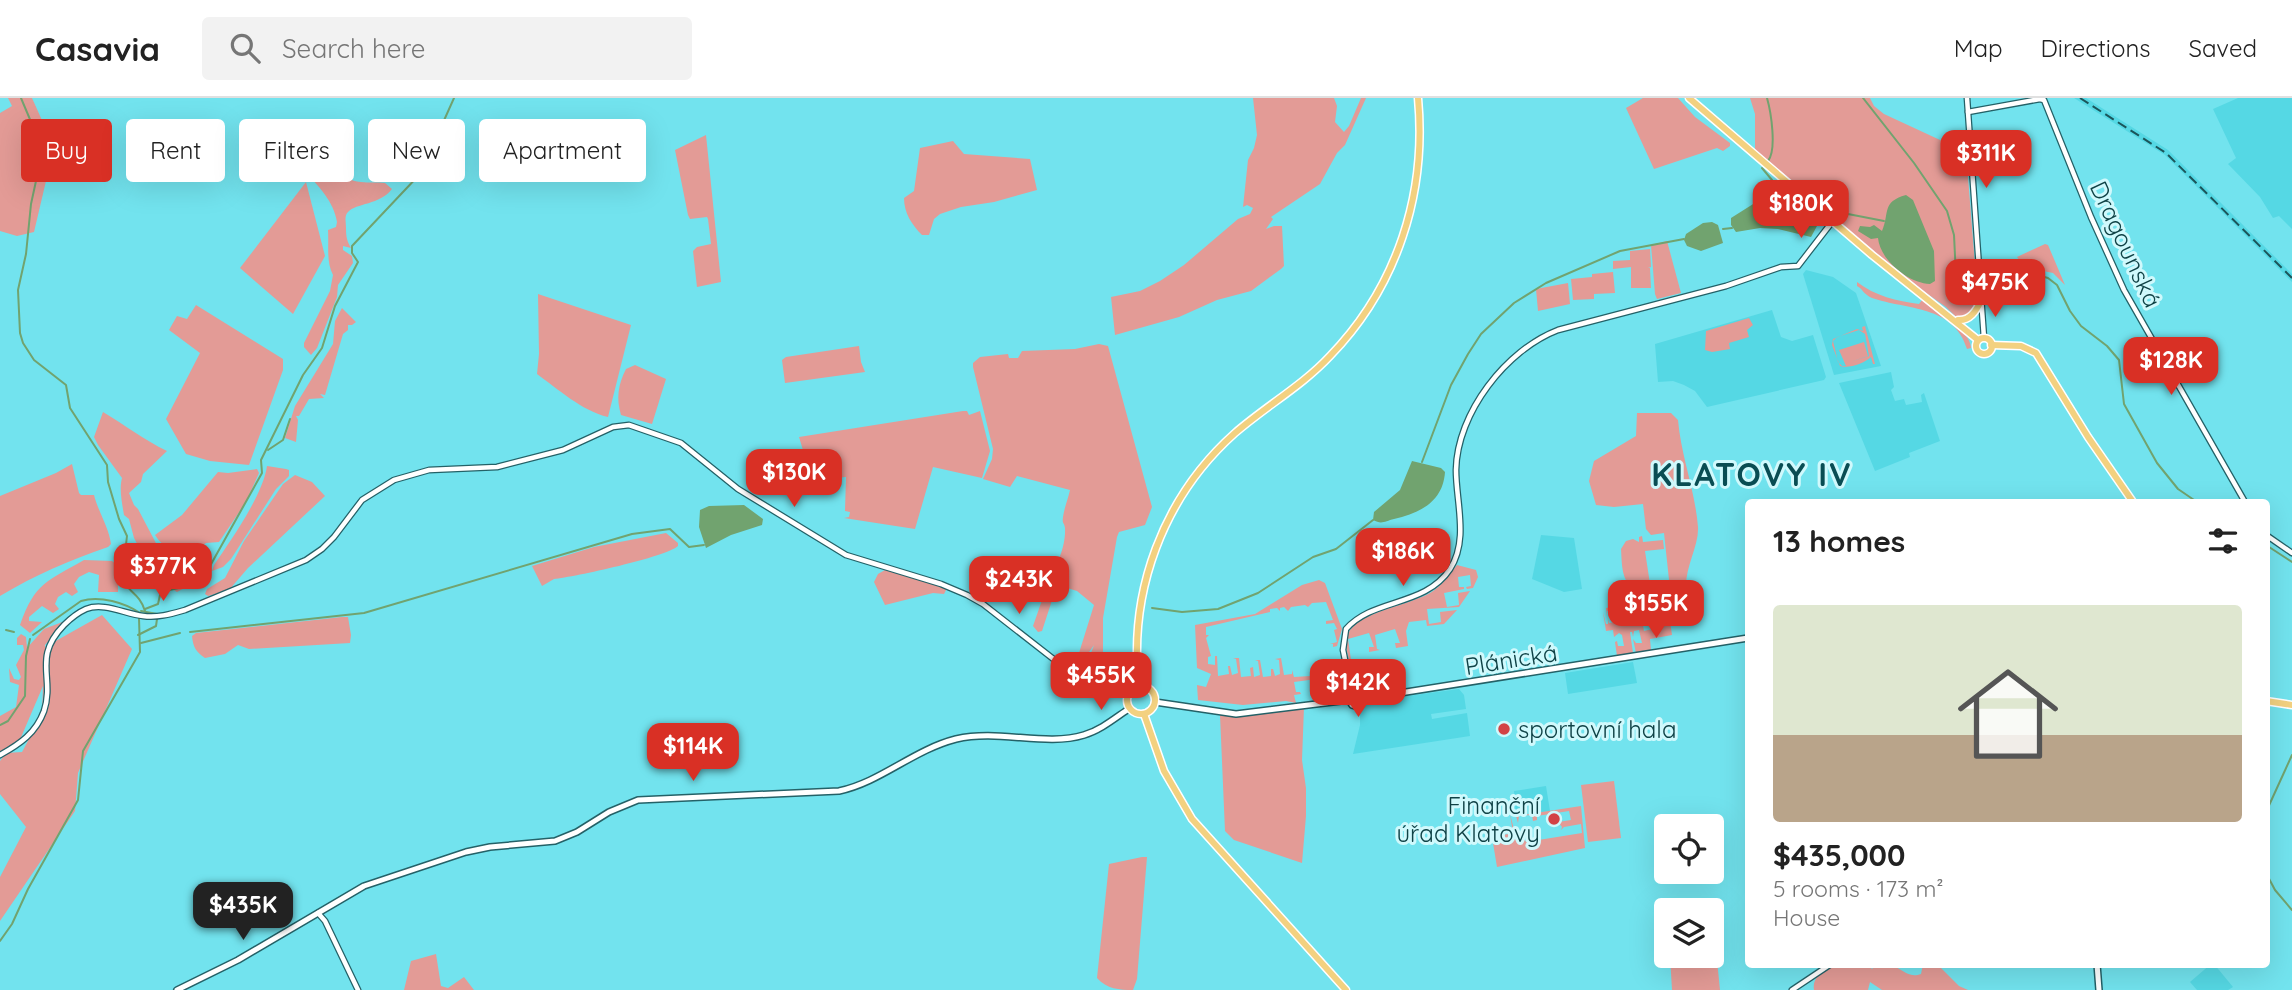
<!DOCTYPE html>
<html lang="en">
<head>
<meta charset="utf-8">
<style>
	body { margin:0; font-family:Quicksand,sans-serif; background:#f2f2f2; color:#222; height:100vh; display:flex; flex-direction:column; font-size:26px; white-space:nowrap }
	* { box-sizing:border-box; margin:0 }
	p { font-size:23px; color:#767676 }
	.icon { flex:none; width:38px; height:38px; fill:none; stroke:currentColor; stroke-width:2; stroke-linecap:round; stroke-linejoin:round }
	.map { position:relative; flex:1; overflow:hidden }
	.side { position:absolute; left:1745px; top:401px; width:525px; height:469px; display:flex; flex-direction:column; background:#fff; border-radius:7px; box-shadow:0 7px 28px #0002 }
	.side>* { flex:none }
	.top-card { position:absolute; left:21px; top:21px; width:665px; height:63px; display:flex; gap:14px }
	.tools { position:absolute; left:1654px; top:716px; display:grid; gap:14px }
	.tools a { display:grid; place-items:center; width:70px; height:70px; border-radius:7px; background:#fff; box-shadow:0 7px 28px #0002; font-size:35px }
	.price { position:absolute; translate:-50% -60px; padding:0 16px; border-radius:14px; background:#d93025; color:#fff; font-size:23px; line-height:46px; filter:drop-shadow(0 2px 4px #0008) }
	.price::after { content:''; position:absolute; left:50%; top:42px; width:21px; height:16px; margin-left:-10px; background:inherit; clip-path:polygon(0 0,100% 0,50% 100%) }
	.price.on { background:#222; color:#fff }
	ul { padding:0; list-style:none }
	li { display:grid; align-content:center; gap:14px; height:371px; padding:0 28px }
	li+li { border-top:2px solid #e0e0e0 }
	li span { display:grid; place-items:center; height:217px; border-radius:7px; color:#555 }
	li>.icon { margin-inline-start:auto }
	span .icon { width:126px; height:126px; fill:#fffc; stroke-width:1 }
	li b { font-size:30px }
	h2 { display:flex; justify-content:space-between; align-items:center; height:84px; padding:0 28px; font-size:30px }
	.pill { padding:0 24px; border-radius:7px; background:#fff; box-shadow:0 7px 28px #0002; font-size:24px; line-height:63px }
	.pill.on { background:#d93025; color:#fff }
	header { display:flex; align-items:center; gap:42px; box-sizing:border-box; height:98px; padding:0 35px; background:#fff; border-bottom:2px solid #e0e0e0 }
	header strong { font-size:33px }
	nav { display:flex; gap:38px; margin-inline-start:auto; font-size:24px }
	.search { width:490px; height:63px; background:#f2f2f2; display:flex; align-items:center; gap:18px; box-sizing:border-box; padding:0 24px; border-radius:7px; color:#767676; font-size:26px }
	.map>svg:first-child { display:block }
	.built { fill:#55d8e4 }
	.green { fill:#e39b96; fill-rule:evenodd }
	.water { fill:#71a36f }
	.lines { fill:none; stroke-linecap:round; stroke-linejoin:round }
	.stream { stroke:#71a36f; stroke-width:2 }
	.tertiary-casing { stroke:#246167; stroke-width:7 }
	.secondary-casing { stroke:#246167; stroke-width:8 }
	.primary-casing { stroke:#fff; stroke-width:9 }
	.tertiary { stroke:#fff; stroke-width:4.5 }
	.secondary { stroke:#fff; stroke-width:5 }
	.primary { stroke:#f3d180; stroke-width:6 }
	.rail { stroke:#1b555a; stroke-width:2; stroke-dasharray:10 5; stroke-linecap:butt }
	.poi-dot { fill:#d24245; stroke:#d0f9fc; stroke-width:2.5 }
	.labels { text-anchor:middle; dominant-baseline:central; stroke-width:6; stroke-linejoin:round; paint-order:stroke }
	.street-label { font-size:24px; fill:#0f4246; stroke:#d0f9fc }
	.poi-label { font-size:24px; fill:#0f4246; stroke:#d0f9fc; text-anchor:start }
	.district-label { font-size:32px; font-weight:bold; letter-spacing:2px; fill:#094d53; stroke:#d0f9fc }
</style>
</head>
<body>
<header>
<strong>Casavia</strong>
<div class="search"><svg class="icon" aria-label="search" viewBox="0 0 24 24"><circle cx="10" cy="10" r="6"/><path d="M15 15l6 6"/></svg>Search here</div>
<nav><a>Map</a><a>Directions</a><a>Saved</a></nav>
</header>
<div class="map">
<svg width="2292" height="892" viewBox="0 0 2292 892">
	<rect width="100%" height="100%" fill="#72e3ee"/>
	<!-- built -->
	<g class="built">
		<path d="M2074 0H2086L2168 52 2292 176V184L2165 57Z"/>
		<path d="M2238 0H2292V131L2279 118 2273 120 2260 99 2228 66 2236 60 2213 11Z"/>
		<path d="M1806 172 1833 179 1856 195 1881 268 1834 277 1803 176Z"/>
		<path d="M1772 212 1781 239 1792 243 1813 237 1826 279 1824 282 1707 309 1695 293 1684 287 1673 283 1658 284 1655 246Z"/>
		<path d="M1891 274 1894 289 1891 292 1895 303 1904 301 1906 307 1922 304 1921 297 1924 295 1940 343 1909 355 1910 359 1875 373 1839 285Z"/>
		<path d="M1541 437 1574 440 1582 491 1564 494 1532 481Z"/>
		<path d="M1633 564 1637 585 1568 596 1565 575Z"/>
		<path d="M1459 591 1464 597 1466 611 1431 616 1432 621 1467 615 1470 638 1353 656 1360 627V609L1363 604Z"/>
		<path d="M1546 688 1550 713 1516 718 1514 693Z"/>
		<path d="M2211 866H2214L2233 889 2228 892H2197L2190 884Z"/>
	</g>
	<!-- green -->
	<g class="green">
		<path d="M8 0H32L54 49 34 134 17 138 0 133V15L12 8Z"/>
		<path d="M1253 0H1334L1337 8 1335 24 1344 34 1349 28 1361 0H1366L1345 47 1337 55 1320 86 1271 119 1273 121 1266 131 1274 128H1282L1284 168 1281 171 1251 193 1217 202 1179 219 1115 237 1111 199 1140 193 1160 183 1184 167 1238 121 1250 116 1253 110 1247 107 1243 109 1248 62 1254 50 1257 37Z"/>
		<path d="M1643 0H1678L1695 19 1730 45V48L1723 53 1717 50 1654 71 1626 10Z"/>
		<path d="M1750 0H1870L1874 8 1884 16 1966 54 1978 204 1965 221 1957 220 1946 209 1899 176 1755 52V16Z"/>
		<path d="M706 37 721 184 697 189 693 153 697 149 711 146 708 121 707 119 690 121 688 117 675 52Z"/>
		<path d="M953 43 964 56 1030 61 1037 92 994 104 961 109 940 116 934 121 929 137H922C912 127 904 115 904 100L914 93 920 50Z"/>
		<path d="M311 45C324 61 339 82 361 84 369 85 377 84 385 85L392 91C380 107 356 105 348 114 344 118 346 124 346 130 346 139 347 143 351 150L343 148V152L352 158 353 165 338 187 337 199 317 250 311 257 304 249V245L330 193 333 177C326 164 329 147 328 132L336 129 337 124C334 104 318 87 306 75L304 77 293 62Z"/>
		<path d="M306 84 325 158 293 216 240 170Z"/>
		<path d="M1667 143 1681 195 1657 201 1655 196 1651 147Z"/>
		<path d="M2045 146 2048 147 2065 187 2053 175 2024 169 2017 159Z"/>
		<path d="M1650 151 1651 169 1648 170H1650L1651 190H1631V169L1613 171V163L1630 162V153Z"/>
		<path d="M1613 174 1615 195 1594 196V201L1573 202 1571 181 1592 179V176Z"/>
		<path d="M1857 184C1875 198 1897 203 1919 206L1922 202C1936 212 1971 233 1971 250L1967 251C1954 207 1907 212 1872 200 1863 196 1863 191 1857 188Z"/>
		<path d="M1568 185 1570 206 1538 213 1536 191Z"/>
		<path d="M538 196 631 227 608 319C582 313 558 291 537 276L539 256Z"/>
		<path d="M196 207 283 261V272L249 367 210 363 186 356 166 321 200 255 169 232 177 218 187 221Z"/>
		<path d="M342 210 356 224 352 227H348V232L343 236 325 297 320 296 324 300 309 301 299 318H296L298 322 296 344 285 340 295 308 333 246 335 223Z"/>
		<path d="M1749 220 1753 227 1747 232 1749 239 1729 245 1730 251 1712 254 1705 252 1706 233Z"/>
		<path d="M1865 228 1875 266H1873L1871 259C1865 265 1849 271 1840 268L1832 247 1833 241 1857 231 1863 233 1862 229ZM1859 232 1865 236 1869 258 1850 264 1868 258 1864 244 1839 252 1846 268H1842L1838 264 1833 243 1837 239Z"/>
		<path d="M1099 246 1108 248 1152 409 1145 427 1119 434 1117 439 1103 520V564L1089 560 1094 547 1085 560 1079 555 1094 507 1077 493 1057 487 1042 533 1038 534 1033 528 1048 485 1045 479C1058 471 1066 446 1065 430 1064 423 1062 427 1063 419 1064 411 1068 401 1070 392L1017 378 1010 389 983 381 992 361 993 351 973 269V265L980 259 1008 256 1009 260H1018L1022 253 1075 251Z"/>
		<path d="M859 248 861 264 865 274 785 285 782 262 786 259Z"/>
		<path d="M635 267 666 281 652 326 621 317C616 300 618 287 626 271Z"/>
		<path d="M963 313H967L969 317 980 313 990 353 982 380 933 369 915 431 844 420 849 419 850 414 845 413 846 379 812 382 799 339Z"/>
		<path d="M103 314C125 327 144 342 167 353L143 376 141 384 129 395 134 407 138 411 158 449 175 462C170 474 149 478 138 471L140 451 134 440 129 421 124 417C122 405 119 391 122 380L98 347 94 339Z"/>
		<path d="M1637 315H1671L1678 322C1681 358 1695 392 1698 429 1699 447 1686 467 1686 488L1670 491 1664 435 1651 437 1646 431 1643 406 1614 409 1596 407 1589 383 1594 363 1636 338Z"/>
		<path d="M72 366 79 395 81 397H94C98 413 109 430 111 446L108 449C70 462 35 477 0 498V398L56 375Z"/>
		<path d="M267 368 286 371 289 372V378L276 391 231 461 223 469 212 473 214 467C231 442 263 397 267 368Z"/>
		<path d="M257 371 259 375 246 404 219 444 206 445 189 460C175 454 163 450 155 437L182 417 218 374 228 375Z"/>
		<path d="M295 377 312 384 325 398 248 470 229 492 208 498 205 496 207 491 225 480 244 443 283 386Z"/>
		<path d="M666 435 678 445V448C666 459 574 479 554 481L542 488 532 468 594 449Z"/>
		<path d="M1417 435 1449 436V448L1437 446 1442 450 1439 455 1391 456 1433 457V460L1393 461 1387 458V454L1390 451 1436 452 1400 449 1393 444V439L1400 436Z"/>
		<path d="M1642 438 1643 444 1663 442 1664 451 1645 453 1650 486 1646 485 1635 490C1621 485 1622 465 1621 451L1626 443 1633 441 1639 444V439Z"/>
		<path d="M139 456 133 474 149 485 184 463 207 478 177 494 168 488 121 487 124 461Z"/>
		<path d="M84 462 112 463 118 468V494H98L99 477 89 474 79 479 74 486 78 494 72 498 66 494 58 499 55 506 59 511 53 515 42 508 29 519V523L42 524 30 535 20 527C35 484 48 483 84 462Z"/>
		<path d="M1457 467 1476 472 1478 479 1473 490 1467 491 1466 489 1471 488 1470 477 1458 479 1459 489H1464V491L1444 495 1447 509 1459 507 1458 495 1470 493 1459 509 1427 511 1429 526 1441 524 1440 514 1457 512 1444 526 1427 528 1426 522 1409 524 1406 533 1408 548 1396 550 1395 545H1400L1395 531 1375 537 1377 551 1380 552 1369 554V549H1374L1369 535 1348 541 1351 562H1349C1347 553 1344 546 1348 536 1357 514 1410 507 1430 495 1442 488 1449 477 1457 467Z"/>
		<path d="M885 472 947 490 944 496 933 495 885 507 874 484 878 476Z"/>
		<path d="M1319 482 1325 485 1342 531 1337 548 1333 549V546H1330L1337 544 1334 532 1337 531 1334 525 1326 526V523L1333 522 1326 504 1312 505 1308 509 1305 507 1291 509 1288 513 1284 509 1280 510V513L1277 510 1270 511V514L1206 529V537H1209L1206 540 1211 558 1208 559V566L1215 567V558H1217L1218 578 1229 576 1228 568H1230L1232 577 1238 575 1236 561 1233 560H1239L1241 579 1251 578 1250 570 1253 569 1254 579 1260 577 1258 563 1255 562H1260L1263 579 1271 578V571H1273L1275 578 1280 576 1279 562 1275 561 1281 560 1284 577 1292 576V572L1294 579 1343 576 1345 590 1323 593 1321 586 1324 584V580L1294 584 1296 594H1300L1301 596 1294 597 1296 605 1286 603 1243 607 1198 602 1197 587 1206 589 1211 576 1197 570 1195 527 1255 516 1302 487Z"/>
		<path d="M1639 504 1644 533 1652 531 1648 507 1661 504 1665 524 1670 523 1672 537 1650 541 1651 552 1636 555 1633 541 1636 545H1642L1639 532 1634 533 1633 539 1632 534H1630L1633 555 1617 558 1615 544 1617 543 1618 548H1624L1622 537 1619 535 1614 539 1613 532 1606 533 1603 514 1606 526H1608V521L1609 525 1615 524 1613 512 1607 513V518L1606 510 1622 507 1625 522 1633 521 1631 509H1626V506Z"/>
		<path d="M102 517 132 551 78 675 75 713 0 823V779L26 729 0 696V663L6 655 22 654 42 617 43 588 19 644 0 654V618L16 609 19 587 10 584 9 570 14 581 19 582 21 579 16 567 24 552 23 547H17V540L21 536 26 539 27 550 44 531 65 523 45 547V549Z"/>
		<path d="M342 519H348L351 537 350 545 249 551 238 547 225 556 205 560C196 554 193 549 192 538L196 535Z"/>
		<path d="M1304 609 1302 662 1306 690V718L1302 765 1234 742 1225 733 1220 617 1241 619Z"/>
		<path d="M1614 683 1621 740 1588 744 1581 687Z"/>
		<path d="M1581 708 1585 750 1497 769 1492 739 1513 735 1510 716 1516 739 1525 742 1526 744 1582 735 1581 726 1564 729 1561 732 1562 729 1558 724 1571 722 1569 713 1537 718V722L1533 723 1532 717 1519 718 1518 725 1516 718Z"/>
		<path d="M1142 759H1147L1137 881 1133 892C1119 892 1107 891 1097 880L1109 766Z"/>
		<path d="M1715 842 1720 892H1672L1670 858H1712V843Z"/>
		<path d="M436 856 441 888 448 890 464 879 474 892H404L411 863Z"/>
		<path d="M1835 866H1867L1872 871 1877 866C1881 866 1885 865 1889 866 1901 869 1907 881 1921 876L1923 866H1937L1959 888 1968 892H1882L1870 884 1868 892H1814C1812 878 1824 873 1835 866Z"/>
	</g>
	<!-- water -->
	<g class="water">
		<path d="M1778 88 1817 128 1811 139 1778 131 1760 130 1736 134 1731 127V120L1769 96Z"/>
		<path d="M1906 97 1913 102 1934 153 1935 183 1930 186C1908 185 1880 162 1878 140L1871 141 1858 133 1860 128 1870 129 1874 127 1882 133C1890 115 1881 104 1906 97Z"/>
		<path d="M1712 124 1718 127 1723 145 1701 153 1687 148 1684 142 1686 136 1703 125Z"/>
		<path d="M1412 363 1441 370 1445 374C1443 404 1420 415 1394 421 1385 423 1382 427 1373 422L1374 414 1400 392Z"/>
		<path d="M744 407 763 421 762 427 731 437 706 450 699 429 700 412 709 408Z"/>
	</g>
	<g class="lines">
		<!-- stream -->
		<g class="stream">
			<path d="M21 0 37 38 41 60 31 106 26 156 18 192 20 235 23 245 34 262 66 287 70 310 107 367 108 384 119 421 127 438 122 480C126 493 140 495 145 513"/>
			<path d="M1767 0C1771 14 1777 52 1768 63"/>
			<path d="M1863 0 1914 65 1947 113 1954 137 1956 178 1960 189 1967 194H1989L1996 191 2011 180 2030 175 2048 180 2057 187 2070 213 2081 228 2107 248 2119 262 2124 306 2157 365 2178 391 2197 404"/>
			<path d="M1762 70 1772 82"/>
			<path d="M1775 85 1778 88"/>
			<path d="M1810 97 1816 95 1824 108 1840 113"/>
			<path d="M1848 116 1884 123"/>
			<path d="M1723 131 1732 130"/>
			<path d="M268 352 283 342 290 321"/>
			<path d="M1422 364 1451 287 1468 256 1481 236 1514 205 1546 185 1620 153 1684 141"/>
			<path d="M2266 447 2292 464"/>
			<path d="M1152 510 1182 514 1218 511 1258 495 1313 459 1336 451 1373 422"/>
			<path d="M145 511 158 506 160 497 165 493 192 487 210 468 262 375 261 362 303 277 322 250 335 208 358 164 352 155V148L420 76 454 0"/>
			<path d="M141 513 157 516"/>
			<path d="M6 532 14 534"/>
			<path d="M190 534 364 515 632 436 670 431 689 449 704 447"/>
			<path d="M33 537 81 503C100 497 125 505 140 515"/>
			<path d="M138 537 156 528 157 521"/>
			<path d="M141 545 180 535"/>
			<path d="M0 627 8 623 25 598 26 558 30 541"/>
			<path d="M2266 714 2292 657"/>
			<path d="M2266 775 2275 792 2292 812"/>
			<path d="M0 843 12 826 28 791 78 702 83 653 140 554 139 520"/>
		</g>
		<defs>
			<g id="tertiary">
				<path d="M1967 0 1984 240"/>
				<path d="M1968 14 2040 1 2044 2 2091 119 2124 192 2245 404"/>
				<path d="M2266 437 2292 455"/>
				<path d="M1352 596 1343 552 1346 531C1373 500 1425 509 1450 471 1469 442 1456 404 1456 372 1457 315 1506 252 1558 232L1726 188 1781 169 1798 168 1832 124"/>
				<path d="M0 657C20 646 36 635 44 613 55 579 32 560 64 527 70 521 77 515 86 511 104 504 125 516 143 518 158 520 171 516 185 512L306 462 322 451 334 439 362 402 394 382 429 372 497 369 563 352 613 329 629 327 681 345 738 391 846 457 941 486 967 497 983 506 1056 563 1129 597"/>
				<path d="M318 815 325 823 358 892"/>
				<path d="M1792 892 1831 866"/>
			</g>
			<g id="secondary">
				<path d="M1349 602 1351 597 1355 595 1360 596 1362 601"/>
				<path d="M1155 604 1236 616 1349 602 1352 607 1356 608 1361 606 1362 601 1748 540"/>
				<path d="M2097 866 2099 892"/>
				<path d="M177 892 238 862 364 788 466 754 490 749 555 743 577 734 609 714 638 702 839 693C881 684 913 652 956 641 1000 631 1045 649 1084 637 1101 632 1115 620 1130 610"/>
			</g>
			<g id="primary">
				<path d="M1689 0 1872 157 1978 242"/>
				<path d="M1958 222C1970 223 1976 213 1981 203"/>
				<circle cx="1984" cy="248" r="8"/>
				<path d="M1991 247 2021 248 2036 255 2088 339 2133 404"/>
				<circle cx="1141" cy="602" r="14"/>
				<path d="M1139 589C1128 494 1163 399 1235 335 1266 308 1302 288 1330 258 1397 189 1427 96 1418 0"/>
				<path d="M2266 603 2292 607"/>
				<path d="M1144 616 1164 673 1192 721 1346 892"/>
			</g>
		</defs>
		<!-- tertiary casing -->
		<use href="#tertiary" class="tertiary-casing"/>
		<!-- secondary casing -->
		<use href="#secondary" class="secondary-casing"/>
		<!-- primary casing -->
		<use href="#primary" class="primary-casing"/>
		<!-- tertiary -->
		<use href="#tertiary" class="tertiary"/>
		<!-- secondary -->
		<use href="#secondary" class="secondary"/>
		<!-- primary -->
		<use href="#primary" class="primary"/>
		<!-- rail -->
		<path class="rail" d="M2080 0 2166 55 2292 180"/>
	</g>
	<!-- markers -->
	<g class="poi-dot">
		<circle cx="1504" cy="631" r="7"/>
		<circle cx="1554" cy="721" r="7"/>
	</g>
	<g class="labels">
		<!-- street labels -->
		<g class="street-label">
			<text transform="translate(2126 146) rotate(65)">Dragounská</text>
			<text transform="translate(1511 561) rotate(-9)">Plánická</text>
		</g>
		<!-- poi labels -->
		<g class="poi-label">
			<text x="1518" y="631">sportovní hala</text>
			<text x="1540" y="707" text-anchor="end">Finanční<tspan x="1540" dy="28">úřad Klatovy</tspan></text>
		</g>
		<!-- district labels -->
		<g class="district-label">
			<text x="1752" y="376">KLATOVY IV</text>
		</g>
	</g>
</svg>
<div class="tools">
<a><svg class="icon" aria-label="locate" viewBox="0 0 24 24"><circle cx="12" cy="12" r="6"/><path d="M12 2v4M12 18v4M2 12h4M18 12h4"/></svg></a>
<a><svg class="icon" aria-label="layers" viewBox="0 0 24 24"><path d="M12 4l9 5-9 5-9-5zM3 14l9 5 9-5"/></svg></a>
</div>
<b class="price" style="left:1986px;top:92px">$311K</b>
<b class="price" style="left:1801px;top:142px">$180K</b>
<b class="price" style="left:1995px;top:221px">$475K</b>
<b class="price" style="left:2171px;top:299px">$128K</b>
<b class="price" style="left:794px;top:411px">$130K</b>
<b class="price" style="left:1403px;top:490px">$186K</b>
<b class="price" style="left:163px;top:505px">$377K</b>
<b class="price" style="left:1019px;top:518px">$243K</b>
<b class="price" style="left:1656px;top:542px">$155K</b>
<b class="price" style="left:1101px;top:614px">$455K</b>
<b class="price" style="left:1358px;top:621px">$142K</b>
<b class="price" style="left:693px;top:685px">$114K</b>
<b class="price on" style="left:243px;top:844px">$435K</b>
<div class="top-card">
<a class="pill on">Buy</a>
<a class="pill">Rent</a>
<a class="pill">Filters</a>
<a class="pill">New</a>
<a class="pill">Apartment</a>
</div>
<section class="side">
<h2>13 homes<svg class="icon" aria-label="filters" viewBox="0 0 24 24"><path d="M4 7h16M4 17h16"/><circle cx="9" cy="7" r="2"/><circle cx="15" cy="17" r="2"/></svg></h2>
<ul>
<li><span style="background:linear-gradient(#dfe7d0 60%,#b9a48a 0)"><svg class="icon" aria-label="home" viewBox="0 0 24 24"><path d="M3 11l9-7 9 7M6 9v11h12V9"/></svg></span><div><b>$435,000</b><p>5 rooms · 173 m²</p><p>House</p></div></li>
</ul>
</section>
</div>
</body>
</html>
